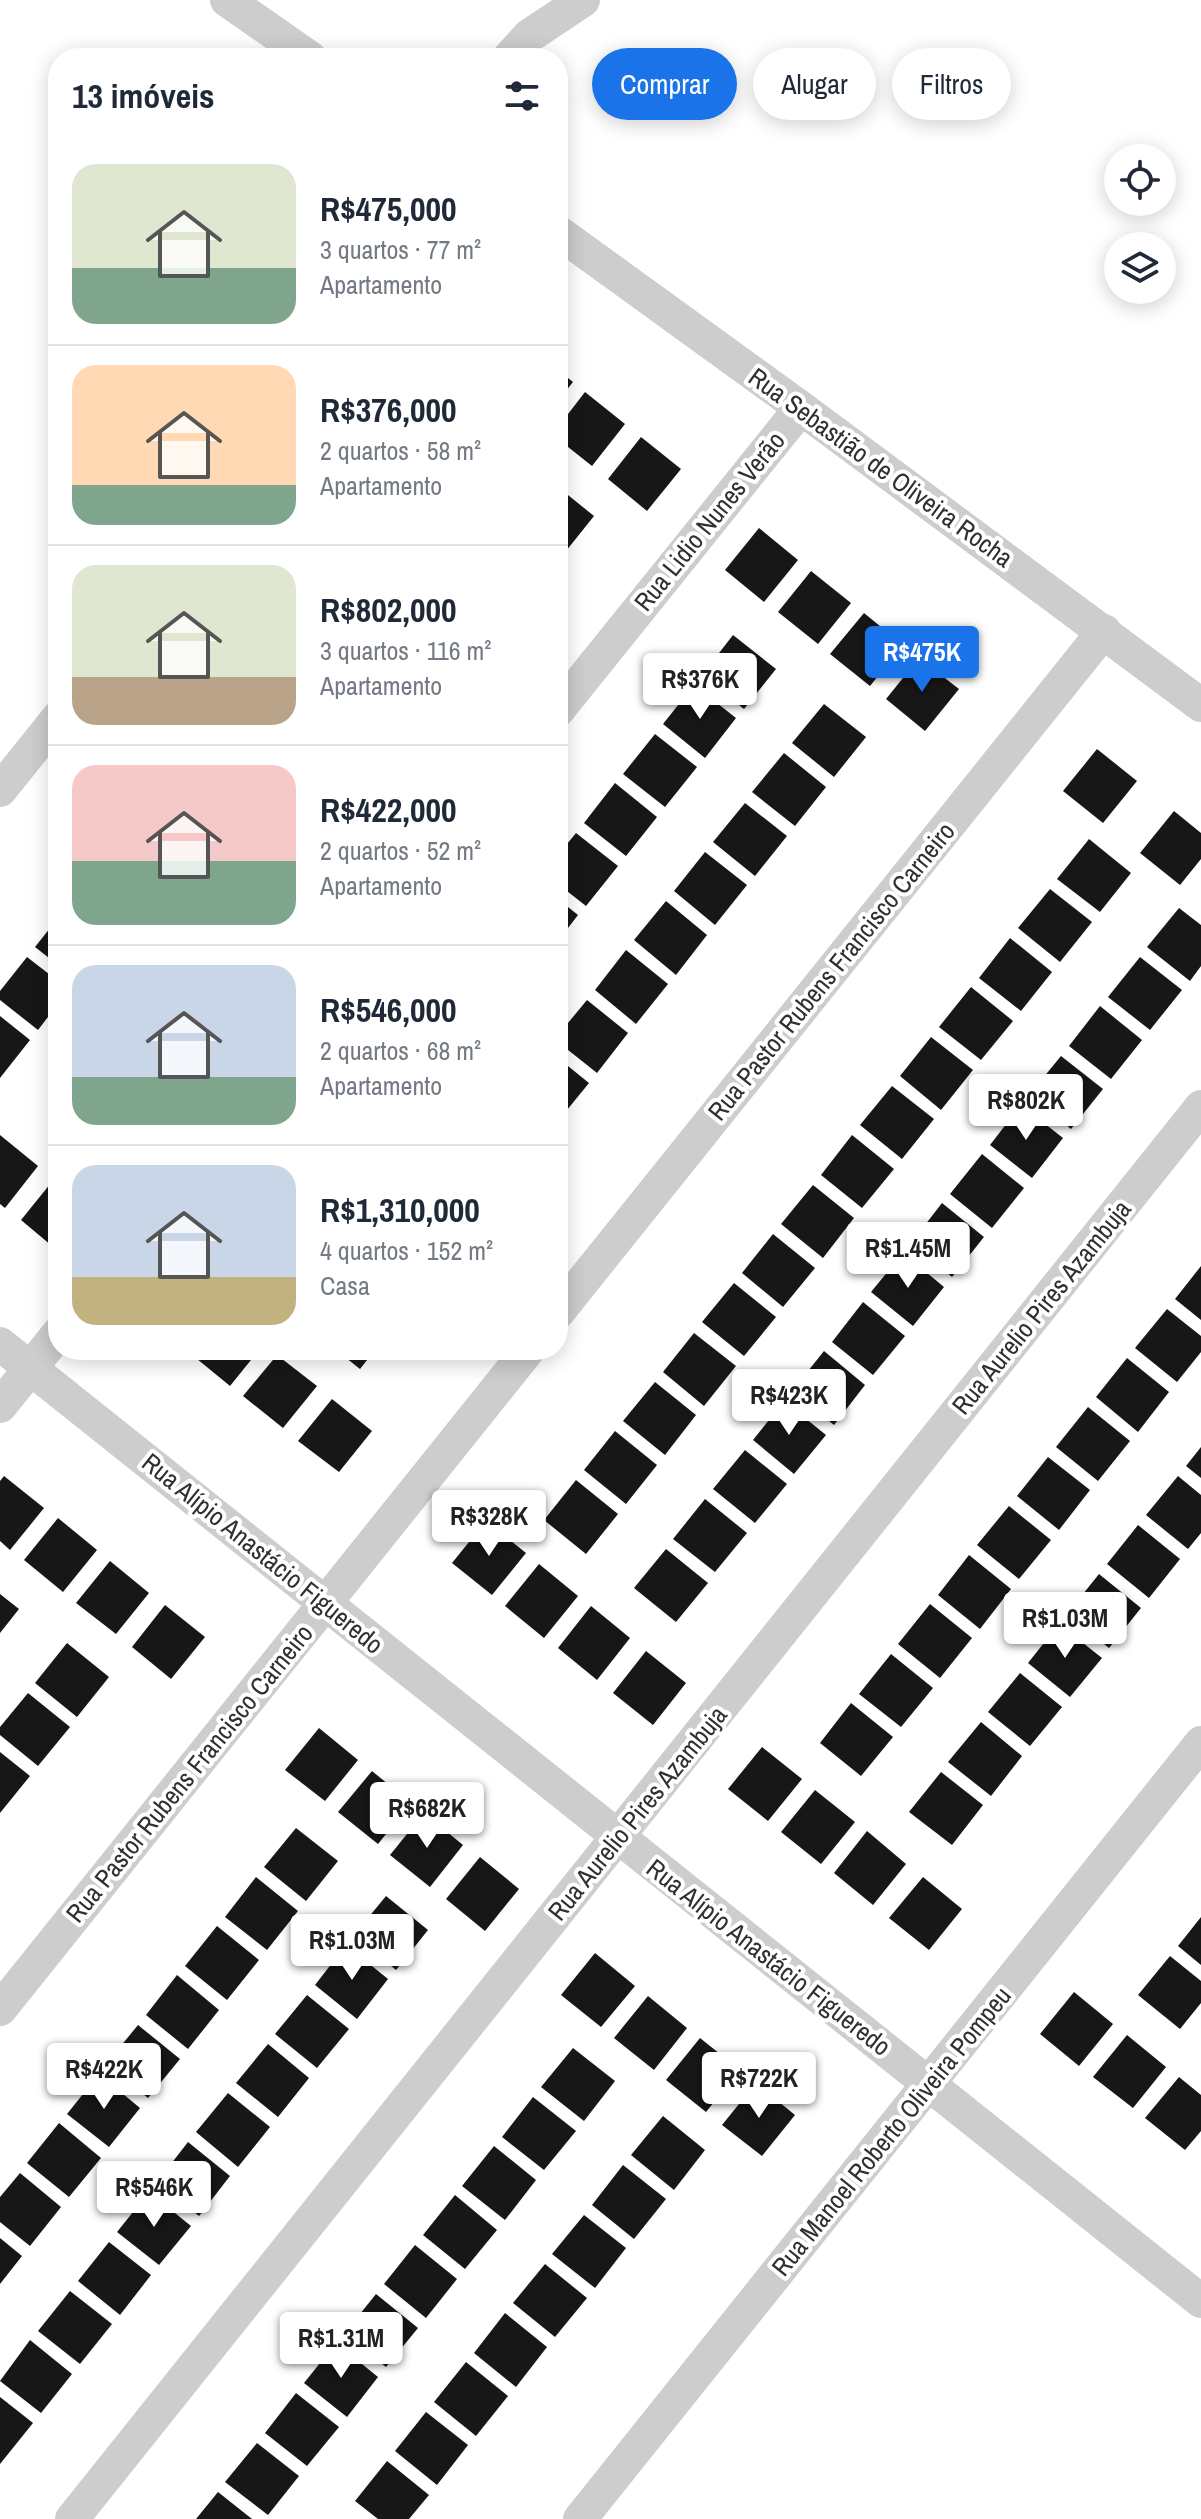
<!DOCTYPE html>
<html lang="pt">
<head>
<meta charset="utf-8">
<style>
	body { margin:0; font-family:"Archivo Narrow",sans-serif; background:#f6f6f7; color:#1f2937; height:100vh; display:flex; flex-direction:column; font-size:30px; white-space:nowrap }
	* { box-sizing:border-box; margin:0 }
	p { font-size:26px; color:#747a83 }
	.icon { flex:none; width:44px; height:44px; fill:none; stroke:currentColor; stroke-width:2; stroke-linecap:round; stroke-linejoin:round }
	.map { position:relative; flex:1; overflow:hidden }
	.side { position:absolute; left:48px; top:48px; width:520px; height:1312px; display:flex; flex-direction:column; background:#fff; border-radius:32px; box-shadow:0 4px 20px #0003 }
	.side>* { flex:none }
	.banner { position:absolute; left:592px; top:48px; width:488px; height:72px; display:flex; gap:16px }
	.tools { position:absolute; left:1104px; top:144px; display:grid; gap:16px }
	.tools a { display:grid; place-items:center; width:72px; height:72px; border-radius:50%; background:#fff; box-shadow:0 4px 20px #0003; font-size:40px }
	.price { position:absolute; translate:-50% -68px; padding:0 18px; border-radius:8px; background:#fff; color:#222; font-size:26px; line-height:52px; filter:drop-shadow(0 2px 4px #0008) }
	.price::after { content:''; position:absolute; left:50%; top:48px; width:24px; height:18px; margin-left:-12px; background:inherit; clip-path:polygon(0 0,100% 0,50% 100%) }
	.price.selected { background:#1a73e8; color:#fff }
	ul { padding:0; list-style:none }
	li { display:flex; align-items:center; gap:24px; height:200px; padding:0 24px }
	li+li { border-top:2px solid #e0e1e3 }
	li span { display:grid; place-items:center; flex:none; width:224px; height:160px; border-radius:24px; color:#555 }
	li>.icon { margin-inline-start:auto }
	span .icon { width:96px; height:96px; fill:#fffc; stroke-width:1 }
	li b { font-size:34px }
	h2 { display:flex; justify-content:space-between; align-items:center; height:96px; padding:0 24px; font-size:34px }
	.chip { padding:0 28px; border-radius:36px; background:#fff; box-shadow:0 4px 20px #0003; font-size:28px; line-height:72px }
	.chip.selected { background:#1a73e8; color:#fff }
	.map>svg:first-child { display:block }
	.building { fill:#171717 }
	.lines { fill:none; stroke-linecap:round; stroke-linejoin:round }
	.minor { stroke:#cdcdcd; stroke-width:34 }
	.labels { text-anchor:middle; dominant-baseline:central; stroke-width:8; stroke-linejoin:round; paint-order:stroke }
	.street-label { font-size:26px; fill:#303030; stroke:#fff }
</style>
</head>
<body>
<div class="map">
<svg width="1201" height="2519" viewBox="0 0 1201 2519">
	<rect width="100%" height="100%" fill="#fff"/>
	<!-- building -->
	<g class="building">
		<path d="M558 370 573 382 558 401Z"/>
		<path d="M585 392 625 424 592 466 558 439V427Z"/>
		<path d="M641 437 681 469 647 511 608 479Z"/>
		<path d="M558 487 594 516 562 556 558 552Z"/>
		<path d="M759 528 798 560 764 602 725 570Z"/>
		<path d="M811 571 851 603 818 644 778 612Z"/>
		<path d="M864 613 903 645 870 686 830 654Z"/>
		<path d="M733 635 776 669 744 709 702 675Z"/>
		<path d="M919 658 959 689 925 731 886 699Z"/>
		<path d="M694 685 736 718 705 758 663 724Z"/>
		<path d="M824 704 866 737 834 777 792 743Z"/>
		<path d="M655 734 697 767 665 807 623 774Z"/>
		<path d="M1097 749 1137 781 1103 823 1063 791Z"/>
		<path d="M784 753 826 787 795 826 752 792Z"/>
		<path d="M615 783 657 817 626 856 584 823Z"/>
		<path d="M745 803 787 836 755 876 713 842Z"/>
		<path d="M1174 811 1201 833V859L1180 885 1140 853Z"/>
		<path d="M576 833 618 866 586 906 558 884V855Z"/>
		<path d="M1089 839 1131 873 1100 912 1057 879Z"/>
		<path d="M705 852 747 885 715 925 674 891Z"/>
		<path d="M1050 889 1092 922 1060 962 1018 928Z"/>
		<path d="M558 899 578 915 558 941Z"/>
		<path d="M666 901 707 935 676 975 634 940Z"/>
		<path d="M1179 908 1201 925V966L1190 981 1147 947Z"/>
		<path d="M58 918V965L35 947Z"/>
		<path d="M1010 938 1052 972 1021 1011 979 978Z"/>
		<path d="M626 950 668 984 636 1024 595 990Z"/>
		<path d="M27 957 58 981V1004L38 1030 0 1000V991Z"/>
		<path d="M1140 957 1182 990 1150 1030 1108 997Z"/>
		<path d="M971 987 1013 1021 981 1060 939 1027Z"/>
		<path d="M587 1000 628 1033 597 1073 558 1042V1035Z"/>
		<path d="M1100 1006 1142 1040 1111 1079 1069 1046Z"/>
		<path d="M0 1016 30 1040 0 1078Z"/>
		<path d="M931 1037 973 1070 941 1110 900 1076Z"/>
		<path d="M1061 1056 1103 1089 1071 1129 1029 1095Z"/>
		<path d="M558 1058 589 1083 558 1121Z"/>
		<path d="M892 1086 934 1119 902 1159 860 1125Z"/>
		<path d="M1021 1105 1063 1138 1032 1178 990 1145Z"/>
		<path d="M0 1135 38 1166 5 1208 0 1204Z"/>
		<path d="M852 1135 894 1169 862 1208 821 1175Z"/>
		<path d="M982 1154 1024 1188 992 1228 950 1194Z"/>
		<path d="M55 1178 58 1181V1251L21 1220Z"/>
		<path d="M813 1185 854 1218 823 1258 781 1224Z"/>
		<path d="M942 1203 984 1237 952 1277 911 1243Z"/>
		<path d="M773 1234 815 1268 783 1307 742 1273Z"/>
		<path d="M903 1253 944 1287 913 1326 871 1292Z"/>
		<path d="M1201 1266V1320L1175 1299Z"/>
		<path d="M734 1283 776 1317 744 1356 702 1322Z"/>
		<path d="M863 1302 905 1336 873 1375 832 1342Z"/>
		<path d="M1167 1309 1201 1336V1352L1177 1382 1135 1348Z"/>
		<path d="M694 1333 736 1366 704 1406 663 1372Z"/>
		<path d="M194 1350H259L230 1386 191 1354Z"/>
		<path d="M336 1350H375L360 1369Z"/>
		<path d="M824 1351 865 1385 834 1425 792 1391Z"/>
		<path d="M277 1355 317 1386 283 1428 243 1396Z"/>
		<path d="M1127 1358 1169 1392 1138 1432 1096 1397Z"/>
		<path d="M655 1382 696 1415 665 1455 623 1421Z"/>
		<path d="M332 1399 372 1431 339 1472 298 1441Z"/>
		<path d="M784 1401 826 1435 794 1474 753 1440Z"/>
		<path d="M1088 1407 1130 1441 1098 1481 1056 1447Z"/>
		<path d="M615 1431 657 1465 626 1504 584 1470Z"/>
		<path d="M1201 1447V1478L1186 1466Z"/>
		<path d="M745 1450 787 1484 755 1523 713 1489Z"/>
		<path d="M1048 1457 1090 1490 1059 1530 1017 1496Z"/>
		<path d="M4 1476 44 1508 10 1550 0 1541V1481Z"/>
		<path d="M1178 1476 1201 1495V1533L1188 1549 1146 1515Z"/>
		<path d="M576 1480 618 1514 586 1554 544 1520Z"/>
		<path d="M705 1499 747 1533 715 1572 673 1539Z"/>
		<path d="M1009 1506 1051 1540 1019 1579 977 1545Z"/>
		<path d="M58 1518 97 1550 63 1592 24 1560Z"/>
		<path d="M486 1521 526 1553 492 1595 452 1563Z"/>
		<path d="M1138 1525 1180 1559 1149 1598 1107 1564Z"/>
		<path d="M666 1549 708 1583 676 1622 634 1588Z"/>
		<path d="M969 1555 1011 1589 980 1629 938 1595Z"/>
		<path d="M110 1561 149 1593 116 1634 76 1603Z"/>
		<path d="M539 1564 578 1596 544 1638 505 1606Z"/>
		<path d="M1099 1574 1141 1608 1109 1648 1067 1614Z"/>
		<path d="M0 1594 19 1609 0 1633Z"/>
		<path d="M930 1604 972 1638 940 1678 898 1644Z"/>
		<path d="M165 1605 205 1637 171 1679 132 1647Z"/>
		<path d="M591 1606 630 1638 597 1680 558 1648Z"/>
		<path d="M1059 1624 1102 1658 1070 1697 1028 1663Z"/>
		<path d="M67 1643 109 1677 77 1717 35 1683Z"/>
		<path d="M646 1651 686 1683 653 1725 613 1693Z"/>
		<path d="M891 1654 933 1688 901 1727 859 1694Z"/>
		<path d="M1020 1673 1062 1707 1030 1746 988 1712Z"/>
		<path d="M28 1693 70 1727 38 1766 0 1735V1727Z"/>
		<path d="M851 1703 893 1737 861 1776 820 1743Z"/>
		<path d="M981 1722 1022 1756 991 1796 948 1762Z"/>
		<path d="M319 1728 358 1760 325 1801 285 1770Z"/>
		<path d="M762 1747 802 1779 768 1821 728 1789Z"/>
		<path d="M0 1752 30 1776 0 1813Z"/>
		<path d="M372 1771 411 1803 378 1844 338 1812Z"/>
		<path d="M941 1772 983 1805 952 1845 909 1812Z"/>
		<path d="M815 1790 855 1822 821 1864 781 1832Z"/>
		<path d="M424 1813 463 1845 430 1887 390 1855Z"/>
		<path d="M296 1828 338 1861 306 1901 264 1867Z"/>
		<path d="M867 1831 906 1864 873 1905 834 1873Z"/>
		<path d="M480 1857 519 1889 485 1931 446 1899Z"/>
		<path d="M256 1877 298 1911 267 1950 225 1917Z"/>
		<path d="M923 1877 962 1909 929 1950 889 1918Z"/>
		<path d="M386 1896 428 1930 396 1970 354 1935Z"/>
		<path d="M1201 1917V1965L1178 1946Z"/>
		<path d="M217 1926 259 1960 227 2000 185 1966Z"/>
		<path d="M346 1945 388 1979 357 2019 315 1985Z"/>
		<path d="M595 1953 635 1986 601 2027 561 1995Z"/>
		<path d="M1170 1956 1201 1981V2003L1180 2029 1138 1995Z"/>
		<path d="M177 1975 219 2010 188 2049 146 2015Z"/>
		<path d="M1074 1992 1113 2024 1079 2066 1040 2034Z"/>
		<path d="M307 1995 349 2029 317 2068 275 2034Z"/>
		<path d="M648 1996 687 2028 654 2070 614 2038Z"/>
		<path d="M138 2025 180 2059 148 2098 106 2064Z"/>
		<path d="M1127 2035 1166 2067 1133 2108 1093 2077Z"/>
		<path d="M700 2038 740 2070 706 2112 666 2080Z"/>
		<path d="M268 2044 309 2078 278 2117 236 2083Z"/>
		<path d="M573 2048 615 2081 584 2121 541 2087Z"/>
		<path d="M99 2074 140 2108 109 2147 67 2114Z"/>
		<path d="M1179 2077 1201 2095V2131L1185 2150 1145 2118Z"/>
		<path d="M756 2083 795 2115 762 2156 722 2125Z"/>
		<path d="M228 2093 270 2127 238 2167 196 2132Z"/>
		<path d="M533 2097 576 2131 544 2170 502 2137Z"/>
		<path d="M663 2116 705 2150 674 2190 631 2155Z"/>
		<path d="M59 2123 101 2158 69 2197 27 2163Z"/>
		<path d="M188 2142 230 2176 199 2216 157 2182Z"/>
		<path d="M494 2146 536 2180 505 2220 462 2186Z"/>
		<path d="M623 2165 666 2199 634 2239 592 2205Z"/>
		<path d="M20 2173 61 2207 30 2246 0 2222V2197Z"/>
		<path d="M149 2192 191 2226 159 2265 117 2232Z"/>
		<path d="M455 2195 497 2230 465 2269 423 2235Z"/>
		<path d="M584 2215 626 2248 595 2288 552 2254Z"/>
		<path d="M0 2238 22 2256 0 2284Z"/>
		<path d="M109 2242 151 2275 120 2315 78 2281Z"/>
		<path d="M415 2245 457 2279 426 2318 384 2284Z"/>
		<path d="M545 2264 587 2298 555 2337 513 2303Z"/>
		<path d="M70 2291 112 2324 80 2364 38 2331Z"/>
		<path d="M376 2294 418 2328 386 2367 344 2334Z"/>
		<path d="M505 2313 547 2347 516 2387 474 2353Z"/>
		<path d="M30 2340 72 2374 41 2413 0 2381Z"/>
		<path d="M336 2343 378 2377 347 2417 304 2383Z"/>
		<path d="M466 2362 508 2396 476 2436 434 2402Z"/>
		<path d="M296 2393 339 2427 307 2466 265 2433Z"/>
		<path d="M0 2397 33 2423 0 2464Z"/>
		<path d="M426 2412 468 2445 437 2485 395 2451Z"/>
		<path d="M257 2443 299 2476 268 2515 225 2482Z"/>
		<path d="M387 2461 429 2495 409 2519H378L355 2501Z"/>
		<path d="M218 2492 252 2519H196Z"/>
	</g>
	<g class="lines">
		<!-- minor -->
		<g class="minor">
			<path d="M227 0 310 58"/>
			<path d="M509 58 529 36 583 0"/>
			<path d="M558 232 801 408 1201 705"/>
			<path d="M558 710 801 408"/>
			<path d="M0 790 58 718"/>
			<path d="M558 1312 1104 631"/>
			<path d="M0 1344 1201 2301"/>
			<path d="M0 1406 58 1334"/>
			<path d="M0 2009 528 1350"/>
			<path d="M72 2519 1201 1107"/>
			<path d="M580 2519 1201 1743"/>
		</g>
	</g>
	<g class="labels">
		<!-- street labels -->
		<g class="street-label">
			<text transform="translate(881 467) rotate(36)">Rua Sebastião de Oliveira Rocha</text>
			<text transform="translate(709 521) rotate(-51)">Rua Lidio Nunes Verão</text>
			<text transform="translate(831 971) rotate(-51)">Rua Pastor Rubens Francisco Carneiro</text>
			<text transform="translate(1041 1307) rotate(-51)">Rua Aurelio Pires Azambuja</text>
			<text transform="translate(263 1553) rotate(39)">Rua Alípio Anastácio Figueredo</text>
			<text transform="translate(189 1773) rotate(-51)">Rua Pastor Rubens Francisco Carneiro</text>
			<text transform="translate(637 1813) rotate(-51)">Rua Aurelio Pires Azambuja</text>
			<text transform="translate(769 1957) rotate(38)">Rua Alípio Anastácio Figueredo</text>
			<text transform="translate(891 2131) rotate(-51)">Rua Manoel Roberto Oliveira Pompeu</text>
		</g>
	</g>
</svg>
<div class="tools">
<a><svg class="icon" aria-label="locate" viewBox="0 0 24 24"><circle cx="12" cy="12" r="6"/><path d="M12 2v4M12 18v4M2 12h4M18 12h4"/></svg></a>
<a><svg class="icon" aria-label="layers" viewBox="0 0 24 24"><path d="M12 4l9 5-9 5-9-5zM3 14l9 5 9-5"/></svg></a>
</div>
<b class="price selected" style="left:922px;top:694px">R$475K</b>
<b class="price" style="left:700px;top:721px">R$376K</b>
<b class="price" style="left:1026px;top:1142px">R$802K</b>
<b class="price" style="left:908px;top:1290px">R$1.45M</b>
<b class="price" style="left:789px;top:1437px">R$423K</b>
<b class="price" style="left:489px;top:1558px">R$328K</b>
<b class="price" style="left:1065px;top:1660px">R$1.03M</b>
<b class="price" style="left:427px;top:1850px">R$682K</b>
<b class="price" style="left:352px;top:1982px">R$1.03M</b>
<b class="price" style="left:104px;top:2111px">R$422K</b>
<b class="price" style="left:759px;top:2120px">R$722K</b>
<b class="price" style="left:154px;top:2229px">R$546K</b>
<b class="price" style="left:341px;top:2380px">R$1.31M</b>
<div class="banner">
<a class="chip selected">Comprar</a>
<a class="chip">Alugar</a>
<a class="chip">Filtros</a>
</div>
<section class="side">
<h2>13 imóveis<svg class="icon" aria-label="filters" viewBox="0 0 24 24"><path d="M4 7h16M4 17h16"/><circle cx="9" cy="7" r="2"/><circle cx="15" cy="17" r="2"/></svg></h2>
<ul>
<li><span style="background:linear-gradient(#dfe7d0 65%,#7fa58c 0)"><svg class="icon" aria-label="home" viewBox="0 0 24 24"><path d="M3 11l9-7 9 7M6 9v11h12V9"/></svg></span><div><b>R$475,000</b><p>3 quartos · 77 m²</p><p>Apartamento</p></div></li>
<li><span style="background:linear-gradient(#ffd9b3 75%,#7fa58c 0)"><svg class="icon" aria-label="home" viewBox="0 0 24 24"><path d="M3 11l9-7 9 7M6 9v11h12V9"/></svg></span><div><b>R$376,000</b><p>2 quartos · 58 m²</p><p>Apartamento</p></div></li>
<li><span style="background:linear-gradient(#dfe7d0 70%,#b9a48a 0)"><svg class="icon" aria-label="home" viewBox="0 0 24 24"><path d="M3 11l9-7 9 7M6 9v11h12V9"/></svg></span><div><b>R$802,000</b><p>3 quartos · 116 m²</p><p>Apartamento</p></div></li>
<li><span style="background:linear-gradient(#f6c9c9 60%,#7fa58c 0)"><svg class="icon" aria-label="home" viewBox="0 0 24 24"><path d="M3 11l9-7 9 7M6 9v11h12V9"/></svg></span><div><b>R$422,000</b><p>2 quartos · 52 m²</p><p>Apartamento</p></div></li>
<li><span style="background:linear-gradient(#c9d6e8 70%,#7fa58c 0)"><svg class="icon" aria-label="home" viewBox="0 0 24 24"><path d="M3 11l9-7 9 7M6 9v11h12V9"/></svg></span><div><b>R$546,000</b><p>2 quartos · 68 m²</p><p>Apartamento</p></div></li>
<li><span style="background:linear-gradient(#c9d6e8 70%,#c2b280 0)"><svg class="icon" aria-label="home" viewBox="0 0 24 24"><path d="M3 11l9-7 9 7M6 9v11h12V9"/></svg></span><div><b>R$1,310,000</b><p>4 quartos · 152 m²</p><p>Casa</p></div></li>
</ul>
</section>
</div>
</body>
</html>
